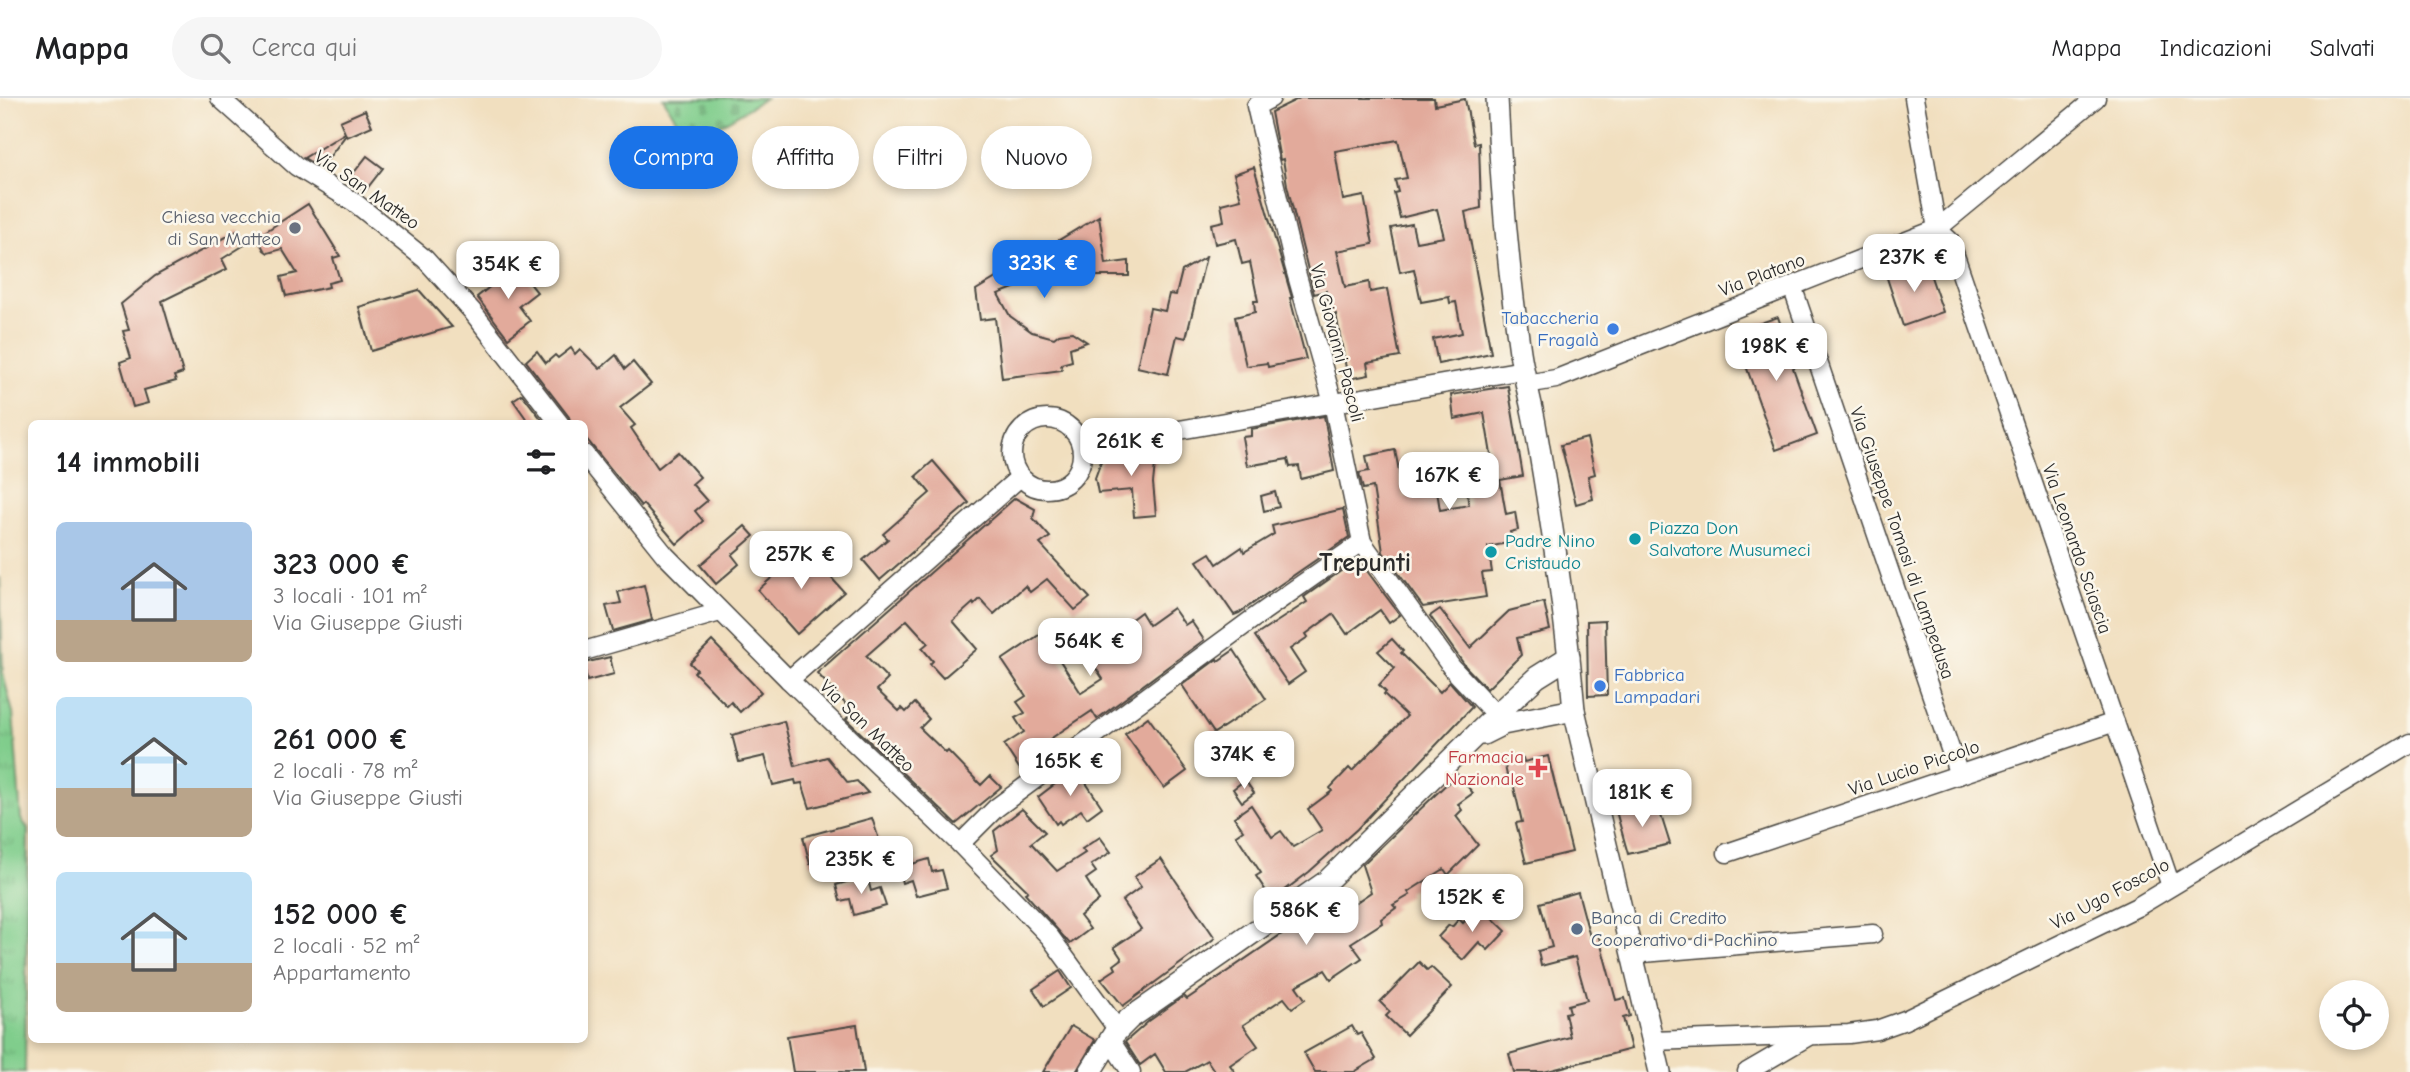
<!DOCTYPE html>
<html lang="it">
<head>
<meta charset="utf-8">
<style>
	body { margin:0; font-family:"Comic Neue",sans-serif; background:#f6f6f6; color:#202124; height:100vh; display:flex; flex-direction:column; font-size:26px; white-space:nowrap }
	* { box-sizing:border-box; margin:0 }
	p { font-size:23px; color:#757577 }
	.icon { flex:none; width:38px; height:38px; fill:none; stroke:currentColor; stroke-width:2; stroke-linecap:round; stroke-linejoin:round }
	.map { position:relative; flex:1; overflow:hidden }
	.side { position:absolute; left:28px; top:322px; width:560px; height:623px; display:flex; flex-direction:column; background:#fff; border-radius:10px; box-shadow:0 4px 10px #0003 }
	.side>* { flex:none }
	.hud { position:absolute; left:609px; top:28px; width:665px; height:63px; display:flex; gap:14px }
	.controls { position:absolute; left:2319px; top:882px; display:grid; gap:14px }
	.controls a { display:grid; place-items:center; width:70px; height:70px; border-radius:50%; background:#fff; box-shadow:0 4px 10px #0003; font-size:35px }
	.price { position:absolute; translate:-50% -60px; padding:0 16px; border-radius:14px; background:#fff; color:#222; font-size:23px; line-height:46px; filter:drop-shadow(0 2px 4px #0008) }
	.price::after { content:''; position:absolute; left:50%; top:42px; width:21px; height:16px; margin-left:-10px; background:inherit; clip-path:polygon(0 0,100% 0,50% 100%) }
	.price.on { background:#1a73e8; color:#fff }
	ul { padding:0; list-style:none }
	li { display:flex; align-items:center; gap:21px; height:175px; padding:0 28px }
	li span { display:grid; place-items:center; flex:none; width:196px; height:140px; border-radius:10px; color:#555 }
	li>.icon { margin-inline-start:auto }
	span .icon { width:84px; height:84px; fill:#fffc; stroke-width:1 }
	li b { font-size:30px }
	h2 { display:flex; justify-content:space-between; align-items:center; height:84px; padding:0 28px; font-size:30px }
	.tag { padding:0 24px; border-radius:32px; background:#fff; box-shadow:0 4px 10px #0003; font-size:24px; line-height:63px }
	.tag.on { background:#1a73e8; color:#fff }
	header { display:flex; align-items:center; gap:42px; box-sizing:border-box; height:98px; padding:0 35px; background:#fff; border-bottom:2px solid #e0e0e0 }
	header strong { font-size:33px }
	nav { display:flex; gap:38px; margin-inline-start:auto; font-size:24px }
	.search { width:490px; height:63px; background:#f6f6f6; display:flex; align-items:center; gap:18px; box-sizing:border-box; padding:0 24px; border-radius:38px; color:#757577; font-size:26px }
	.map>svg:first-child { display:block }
	.grass { fill:url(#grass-tufts); stroke:#567c5c; stroke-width:2 }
	.cemetery { fill:url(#cemetery-stones); stroke:#567c5c; stroke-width:2 }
	.building { fill:#e2aa9b }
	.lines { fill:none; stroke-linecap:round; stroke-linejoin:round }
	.minor-casing { stroke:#494641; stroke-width:21 }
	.major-casing { stroke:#494641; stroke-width:24 }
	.minor { stroke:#fff; stroke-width:18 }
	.major { stroke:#fff; stroke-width:21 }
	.worship-dot { fill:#6b7280; stroke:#fbf7ec; stroke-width:2.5 }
	.shop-dot { fill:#3f7fe0; stroke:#fbf7ec; stroke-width:2.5 }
	.culture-dot { fill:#0f9aa8; stroke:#fbf7ec; stroke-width:2.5 }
	.health-dot { fill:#e0444e; stroke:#fbf7ec; stroke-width:2.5 }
	.service-dot { fill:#5c6f8a; stroke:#fbf7ec; stroke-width:2.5 }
	.labels { text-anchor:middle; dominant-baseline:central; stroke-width:5; stroke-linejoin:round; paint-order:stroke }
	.street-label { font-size:19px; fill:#2b2b2b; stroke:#fbf7ec }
	.worship-label { font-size:19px; fill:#5b616d; stroke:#fbf7ec; text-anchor:end }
	.shop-label { font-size:19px; fill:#366cbe; stroke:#fbf7ec; text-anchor:end }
	.culture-label { font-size:19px; fill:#0d838f; stroke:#fbf7ec; text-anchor:start }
	.health-label { font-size:19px; fill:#be3a42; stroke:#fbf7ec; text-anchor:end }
	.service-label { font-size:19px; fill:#4e5e75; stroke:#fbf7ec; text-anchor:start }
	.district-label { font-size:26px; font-weight:bold; fill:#2b2b2b; stroke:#fbf7ec }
</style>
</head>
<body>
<header>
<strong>Mappa</strong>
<div class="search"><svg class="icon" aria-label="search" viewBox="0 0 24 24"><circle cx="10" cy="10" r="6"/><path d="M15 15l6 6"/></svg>Cerca qui</div>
<nav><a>Mappa</a><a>Indicazioni</a><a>Salvati</a></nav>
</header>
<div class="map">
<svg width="2410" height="974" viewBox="0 0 2410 974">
	<defs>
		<pattern id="grass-tufts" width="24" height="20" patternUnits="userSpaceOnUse" patternTransform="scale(1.75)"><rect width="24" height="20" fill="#80cd8c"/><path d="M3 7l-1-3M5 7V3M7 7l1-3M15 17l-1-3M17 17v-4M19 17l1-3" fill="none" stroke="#6fb079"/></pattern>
		<pattern id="cemetery-stones" width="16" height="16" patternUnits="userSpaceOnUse" patternTransform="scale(1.75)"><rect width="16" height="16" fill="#80cd8c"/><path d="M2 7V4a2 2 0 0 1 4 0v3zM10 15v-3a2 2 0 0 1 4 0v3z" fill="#6fb079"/></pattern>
	</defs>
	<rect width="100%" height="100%" fill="#fbf7ec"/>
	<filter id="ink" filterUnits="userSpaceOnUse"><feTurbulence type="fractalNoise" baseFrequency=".0143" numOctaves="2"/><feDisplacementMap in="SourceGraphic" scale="14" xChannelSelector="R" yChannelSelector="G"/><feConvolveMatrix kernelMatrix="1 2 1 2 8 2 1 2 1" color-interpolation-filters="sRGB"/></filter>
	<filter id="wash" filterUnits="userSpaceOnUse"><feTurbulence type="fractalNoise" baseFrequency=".00686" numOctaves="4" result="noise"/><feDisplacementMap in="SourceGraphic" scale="28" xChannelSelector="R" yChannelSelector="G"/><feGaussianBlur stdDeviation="1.57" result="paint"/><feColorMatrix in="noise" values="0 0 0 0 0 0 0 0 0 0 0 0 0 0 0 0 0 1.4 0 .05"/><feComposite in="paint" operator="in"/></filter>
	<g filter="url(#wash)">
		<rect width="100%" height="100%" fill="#f1dfbf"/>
		<!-- grass -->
		<path class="grass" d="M0 479 3 576 13 615 21 721 28 730 25 974H0Z"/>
		<!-- cemetery -->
		<path class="cemetery" d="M663 0H765L691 45Z"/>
		<g id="blocks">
			<!-- building -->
			<g class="building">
				<path d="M1300 0H1434L1435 7 1465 1 1474 46 1479 45 1481 110 1465 114 1491 255 1438 266 1433 241 1462 235 1456 204 1450 205 1449 199 1421 204 1414 171 1400 174 1391 130 1412 126 1416 144 1444 139 1437 111 1400 120 1394 95 1398 94 1395 82 1407 80 1398 42 1335 53 1343 102 1364 98 1373 146 1337 153 1345 189 1369 184 1370 194 1387 191 1400 259 1367 265 1369 277 1348 281 1336 216 1331 217 1326 193 1314 196 1287 87 1283 61 1280 62 1271 14Z"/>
				<path d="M365 12 372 28 347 39 346 37 321 70 304 60 345 35 340 23Z"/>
				<path d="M367 58 383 70 365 93 349 81Z"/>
				<path d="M1254 69 1292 200H1290L1306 261 1268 269 1267 265 1246 268 1235 219 1255 214 1254 203H1258L1250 164 1242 166 1236 141 1215 146 1211 126 1224 123 1221 106 1241 101 1234 76Z"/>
				<path d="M308 106 340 158 333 160 340 182 328 185 329 189 286 198 281 179 297 175 282 151 268 155 264 152 257 139Z"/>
				<path d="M1099 118 1106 166 1129 163V178H1081L1024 186 998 196 1010 218 1032 234 1054 240 1059 236 1072 234 1087 244 1070 250 1072 263 1061 266 1062 272 1002 280 995 220 980 222 976 192Z"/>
				<path d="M239 132 246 146 222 161 227 171 162 203 183 275 174 278 176 283 144 292 148 305 133 309 120 264 131 260 123 233 129 232 121 206 155 178Z"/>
				<path d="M1206 159 1186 240 1177 238 1168 276 1137 269 1150 210 1165 213 1169 196 1176 197 1182 173Z"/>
				<path d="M1926 164 1943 214 1903 228 1886 177Z"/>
				<path d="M516 168 537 194 519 208 530 223 508 240 477 199Z"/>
				<path d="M419 192 452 229 371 253 359 209Z"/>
				<path d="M1778 219 1795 269 1793 270 1817 337 1776 352 1734 234Z"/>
				<path d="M571 250 575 256 580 251 600 271 616 257 625 271 633 264 651 286 620 310 635 327 631 330 658 370 678 354 700 379 692 386 707 403 695 413 703 423 677 446 643 406 641 408 584 338V326H571L569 319 526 263 537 253 546 265 555 257 558 260Z"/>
				<path d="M1508 288 1523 378 1500 382 1506 416 1515 414 1518 432 1510 434 1512 444 1488 449 1492 474 1482 475 1486 499 1423 509 1383 454 1373 389 1363 391 1359 375 1369 373 1366 358 1395 352 1404 399 1437 393 1440 412 1469 407 1464 380 1494 374 1484 315 1454 321 1451 297Z"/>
				<path d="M522 296 545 326H530L513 302Z"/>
				<path d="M1324 318 1334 373 1301 381 1299 368 1290 369 1288 361 1247 368 1242 339 1251 338V331Z"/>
				<path d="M1587 340 1595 376 1588 378 1593 401 1576 406 1561 347Z"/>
				<path d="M1157 348 1153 385 1156 417 1134 419 1132 392 1098 395 1095 380 1103 358Z"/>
				<path d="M933 363 969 405 880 482 863 462 888 441 883 436 930 395 916 378Z"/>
				<path d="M1275 394 1279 409 1264 413 1261 398Z"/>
				<path d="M1015 400 1035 411 1033 420 1050 439 1040 446 1090 500 1075 512 1047 481 1030 494 1025 488 994 516 980 501 974 507 973 505 953 523 977 551 943 580 930 566 933 563 922 550 928 545 907 522 866 558 888 581 877 592 899 613 902 610 906 614 915 605 929 621 920 630 946 655 948 653 981 687 990 678 1001 689 956 726 846 621 853 614 817 575Z"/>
				<path d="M1343 411 1349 439 1239 515 1234 517 1197 463 1210 455 1217 466 1242 449 1244 454 1274 436 1272 428Z"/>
				<path d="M745 428 754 438 732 457 739 466 716 486 700 467Z"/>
				<path d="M805 450 844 494 797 536 758 492Z"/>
				<path d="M1358 461 1400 517 1389 525 1380 512 1347 536 1333 516 1306 536 1308 539 1290 551 1305 574 1288 586 1255 538 1307 504 1304 499Z"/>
				<path d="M644 487 652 522 613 533 606 508 621 505 618 494Z"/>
				<path d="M1544 504 1550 532 1517 540 1521 557 1487 591 1466 569 1430 518 1440 511 1470 550 1509 513Z"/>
				<path d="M1173 510 1185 527 1191 523 1204 542 1097 621 1092 613 1047 643 1049 647 1037 654 1042 662 1023 676 1004 647 1024 634 1015 620 1025 615 1017 604 1026 598 1002 562 1042 535 1081 595 1103 581 1086 555 1141 514 1149 527Z"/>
				<path d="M1605 522 1607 597 1588 598 1587 523Z"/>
				<path d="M1392 541 1403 553 1401 555 1440 594 1450 584 1472 609 1357 731 1309 774 1272 802 1256 778 1261 775 1236 737 1243 732 1234 719 1251 707 1272 739 1281 733 1293 749 1322 732 1308 711 1332 693 1330 690 1349 670 1352 673 1407 618 1384 596 1386 594 1379 587 1395 570 1378 553Z"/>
				<path d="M712 543 761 594 740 614 731 604 727 608 694 574 697 572 690 565Z"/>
				<path d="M1234 552 1266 601 1214 635 1182 587 1217 561 1218 563Z"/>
				<path d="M610 559 614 576 587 583 584 565Z"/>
				<path d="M1148 619 1187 673 1164 690 1125 636Z"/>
				<path d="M784 623 795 668 827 659 848 685 857 683 868 695 810 710 802 685 796 686 795 682 773 687 765 658 739 664 732 637Z"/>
				<path d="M1548 658 1572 754 1526 765 1516 725 1522 724 1513 685 1509 686 1504 664 1523 660 1524 664Z"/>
				<path d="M1076 670 1102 709 1087 720 1081 712 1061 726 1059 723 1056 726 1038 699Z"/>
				<path d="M1457 676 1473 695 1458 706 1462 712 1456 718 1478 747 1448 777 1444 771 1408 794 1410 797 1393 807 1396 810 1381 821 1382 825 1351 845 1362 860 1331 881 1325 872 1296 888 1305 901 1292 910 1284 900 1243 927 1258 948 1230 967 1235 974H1215L1207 962 1185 974H1166L1155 956 1140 967 1125 944 1149 923 1184 898 1187 901 1324 807 1333 820 1371 794 1362 767Z"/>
				<path d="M1245 682 1254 695 1242 704 1233 691Z"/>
				<path d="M1658 708 1670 746 1628 756 1616 713 1634 709 1636 713Z"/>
				<path d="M1022 711 1045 734 1031 745 1057 773 1085 755 1082 751 1100 739 1111 754 1091 767 1096 774 1086 781 1099 802 1080 818 1090 831 1070 846 1025 795 1028 793 991 757 998 752 994 733Z"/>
				<path d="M872 720 881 748 810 766 803 739Z"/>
				<path d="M929 761 932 774 942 772 947 790 916 798 911 782 902 785 898 770Z"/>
				<path d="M1161 761 1215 840 1123 908 1101 881 1116 871 1114 867 1122 861 1114 849 1141 831 1122 803 1141 789 1134 779Z"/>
				<path d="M867 778 871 793 880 790 886 808 854 817 850 801 840 803 836 787Z"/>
				<path d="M1578 794 1590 839 1598 836 1616 902 1625 900 1630 918 1623 920 1631 951 1544 974H1514L1509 956 1570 939 1565 915 1570 914 1568 907 1587 902 1575 859 1541 868 1538 853 1552 849 1540 805Z"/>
				<path d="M1483 811 1506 833 1488 852 1479 844 1463 862 1438 839 1449 827 1452 829 1459 821 1463 825 1474 814 1477 817Z"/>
				<path d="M1419 864 1427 872 1431 869 1452 889 1406 937 1386 918 1390 914 1380 904Z"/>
				<path d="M1060 873 1071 890 1044 908 1033 891Z"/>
				<path d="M857 927 864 974H793L787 938Z"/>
				<path d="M1071 928 1095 942 1076 974H1043Z"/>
				<path d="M1352 928 1357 937 1361 935 1376 961 1354 974H1315L1304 955Z"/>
			</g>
		</g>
	</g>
	<g filter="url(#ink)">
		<use href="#blocks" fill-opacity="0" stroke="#494641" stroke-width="2"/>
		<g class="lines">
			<defs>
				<g id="minor">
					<path d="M220 0 296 68 354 104 425 161 472 213 560 326"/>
					<path d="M1271 0 1256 8 1294 167 1333 305 1362 444 1452 570 1496 617"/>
					<path d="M1914 0 1937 131 1950 143 2171 788"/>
					<path d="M1792 188 1959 677"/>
					<path d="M1526 286 1556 281 1937 131 2096 0"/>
					<circle cx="1047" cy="356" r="35"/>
					<path d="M1082 349 1523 272"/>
					<path d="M584 356 665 457 789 582 960 746 1050 839 1118 932"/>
					<path d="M584 553 720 514"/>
					<path d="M789 582 1020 379"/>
					<path d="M960 746 996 710 1254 520 1362 444"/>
					<path d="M1727 755 2115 624"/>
					<path d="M1631 856 1873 836"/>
					<path d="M1110 942 1131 974"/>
					<path d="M1652 943 1849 936 1877 932 1905 922 2137 809 2410 645"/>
					<path d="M1747 974 1807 939"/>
				</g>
				<g id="major">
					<path d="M1497 0C1501 85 1508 170 1520 254 1524 281 1532 306 1536 332 1552 425 1566 518 1574 612L1660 974"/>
					<path d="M1483 636 1503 626 1574 612"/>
					<path d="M1090 974 1113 937 1129 921 1327 783 1496 617 1537 579 1569 559"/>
				</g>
			</defs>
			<!-- minor casing -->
			<use href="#minor" class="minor-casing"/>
			<!-- major casing -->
			<use href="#major" class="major-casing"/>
			<!-- minor -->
			<use href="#minor" class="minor"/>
			<!-- major -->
			<use href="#major" class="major"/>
		</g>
	</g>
	<!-- markers -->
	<circle class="worship-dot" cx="295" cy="130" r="7"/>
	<g class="shop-dot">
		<circle cx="1613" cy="231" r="7"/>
		<circle cx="1600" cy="588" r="7"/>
	</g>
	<g class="culture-dot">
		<circle cx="1635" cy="441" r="7"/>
		<circle cx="1491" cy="454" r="7"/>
	</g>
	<path class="health-dot" d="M1534.5 659.5h7v7h7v7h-7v7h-7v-7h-7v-7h7z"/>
	<circle class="service-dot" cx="1577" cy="831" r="7"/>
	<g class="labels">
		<!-- street labels -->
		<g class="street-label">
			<text transform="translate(367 92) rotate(35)">Via San Matteo</text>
			<text transform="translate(1762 177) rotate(-21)">Via Platano</text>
			<text transform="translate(1337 245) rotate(75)">Via Giovanni Pascoli</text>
			<text transform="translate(1902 445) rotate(71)">Via Giuseppe Tomasi di Lampedusa</text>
			<text transform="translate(2077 451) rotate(71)">Via Leonardo Sciascia</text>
			<text transform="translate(867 628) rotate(44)">Via San Matteo</text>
			<text transform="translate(1914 670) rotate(-19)">Via Lucio Piccolo</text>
			<text transform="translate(2110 796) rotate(-28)">Via Ugo Foscolo</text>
		</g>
		<!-- worship labels -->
		<g class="worship-label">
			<text x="281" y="119">Chiesa vecchia<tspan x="281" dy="22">di San Matteo</tspan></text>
		</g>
		<!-- shop labels -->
		<g class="shop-label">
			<text x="1599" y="220">Tabaccheria<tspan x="1599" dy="22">Fragalà</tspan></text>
			<text x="1614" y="577" text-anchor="start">Fabbrica<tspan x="1614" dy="22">Lampadari</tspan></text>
		</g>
		<!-- culture labels -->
		<g class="culture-label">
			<text x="1649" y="430">Piazza Don<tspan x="1649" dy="22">Salvatore Musumeci</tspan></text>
			<text x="1505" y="443">Padre Nino<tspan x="1505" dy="22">Cristaudo</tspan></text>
		</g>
		<!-- health labels -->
		<g class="health-label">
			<text x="1524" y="659">Farmacia<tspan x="1524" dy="22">Nazionale</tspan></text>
		</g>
		<!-- service labels -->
		<g class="service-label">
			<text x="1591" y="820">Banca di Credito<tspan x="1591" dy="22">Cooperativo di Pachino</tspan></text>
		</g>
		<!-- district labels -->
		<g class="district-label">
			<text x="1365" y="465">Trepunti</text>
		</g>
	</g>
</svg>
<div class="controls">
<a><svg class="icon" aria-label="locate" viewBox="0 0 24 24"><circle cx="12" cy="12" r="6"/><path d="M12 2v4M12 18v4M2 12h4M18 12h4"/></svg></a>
</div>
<b class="price" style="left:1914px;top:196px">237K €</b>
<b class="price on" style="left:1044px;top:202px">323K €</b>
<b class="price" style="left:508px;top:203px">354K €</b>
<b class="price" style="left:1776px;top:285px">198K €</b>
<b class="price" style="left:1131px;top:380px">261K €</b>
<b class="price" style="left:1449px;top:414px">167K €</b>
<b class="price" style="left:801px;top:493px">257K €</b>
<b class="price" style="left:1090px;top:580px">564K €</b>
<b class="price" style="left:1244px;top:693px">374K €</b>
<b class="price" style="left:1070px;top:700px">165K €</b>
<b class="price" style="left:1642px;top:731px">181K €</b>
<b class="price" style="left:861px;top:798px">235K €</b>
<b class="price" style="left:1472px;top:836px">152K €</b>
<b class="price" style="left:1306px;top:849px">586K €</b>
<div class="hud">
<a class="tag on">Compra</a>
<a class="tag">Affitta</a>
<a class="tag">Filtri</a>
<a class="tag">Nuovo</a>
</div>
<section class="side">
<h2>14 immobili<svg class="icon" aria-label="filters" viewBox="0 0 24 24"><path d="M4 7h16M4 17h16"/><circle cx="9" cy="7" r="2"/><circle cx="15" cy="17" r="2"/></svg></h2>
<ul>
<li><span style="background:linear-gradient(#a9c7e8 70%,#b9a48a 0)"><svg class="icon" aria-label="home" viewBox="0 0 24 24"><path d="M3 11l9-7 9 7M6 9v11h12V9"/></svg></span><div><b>323 000 €</b><p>3 locali · 101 m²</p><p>Via Giuseppe Giusti</p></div></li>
<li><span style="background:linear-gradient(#bfe0f5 65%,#b9a48a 0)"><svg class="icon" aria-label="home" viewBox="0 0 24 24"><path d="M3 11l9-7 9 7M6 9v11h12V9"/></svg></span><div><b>261 000 €</b><p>2 locali · 78 m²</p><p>Via Giuseppe Giusti</p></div></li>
<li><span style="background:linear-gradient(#bfe0f5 65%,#b9a48a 0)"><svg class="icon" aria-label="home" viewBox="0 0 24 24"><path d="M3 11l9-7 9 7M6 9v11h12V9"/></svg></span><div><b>152 000 €</b><p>2 locali · 52 m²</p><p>Appartamento</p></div></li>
</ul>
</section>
</div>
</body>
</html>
